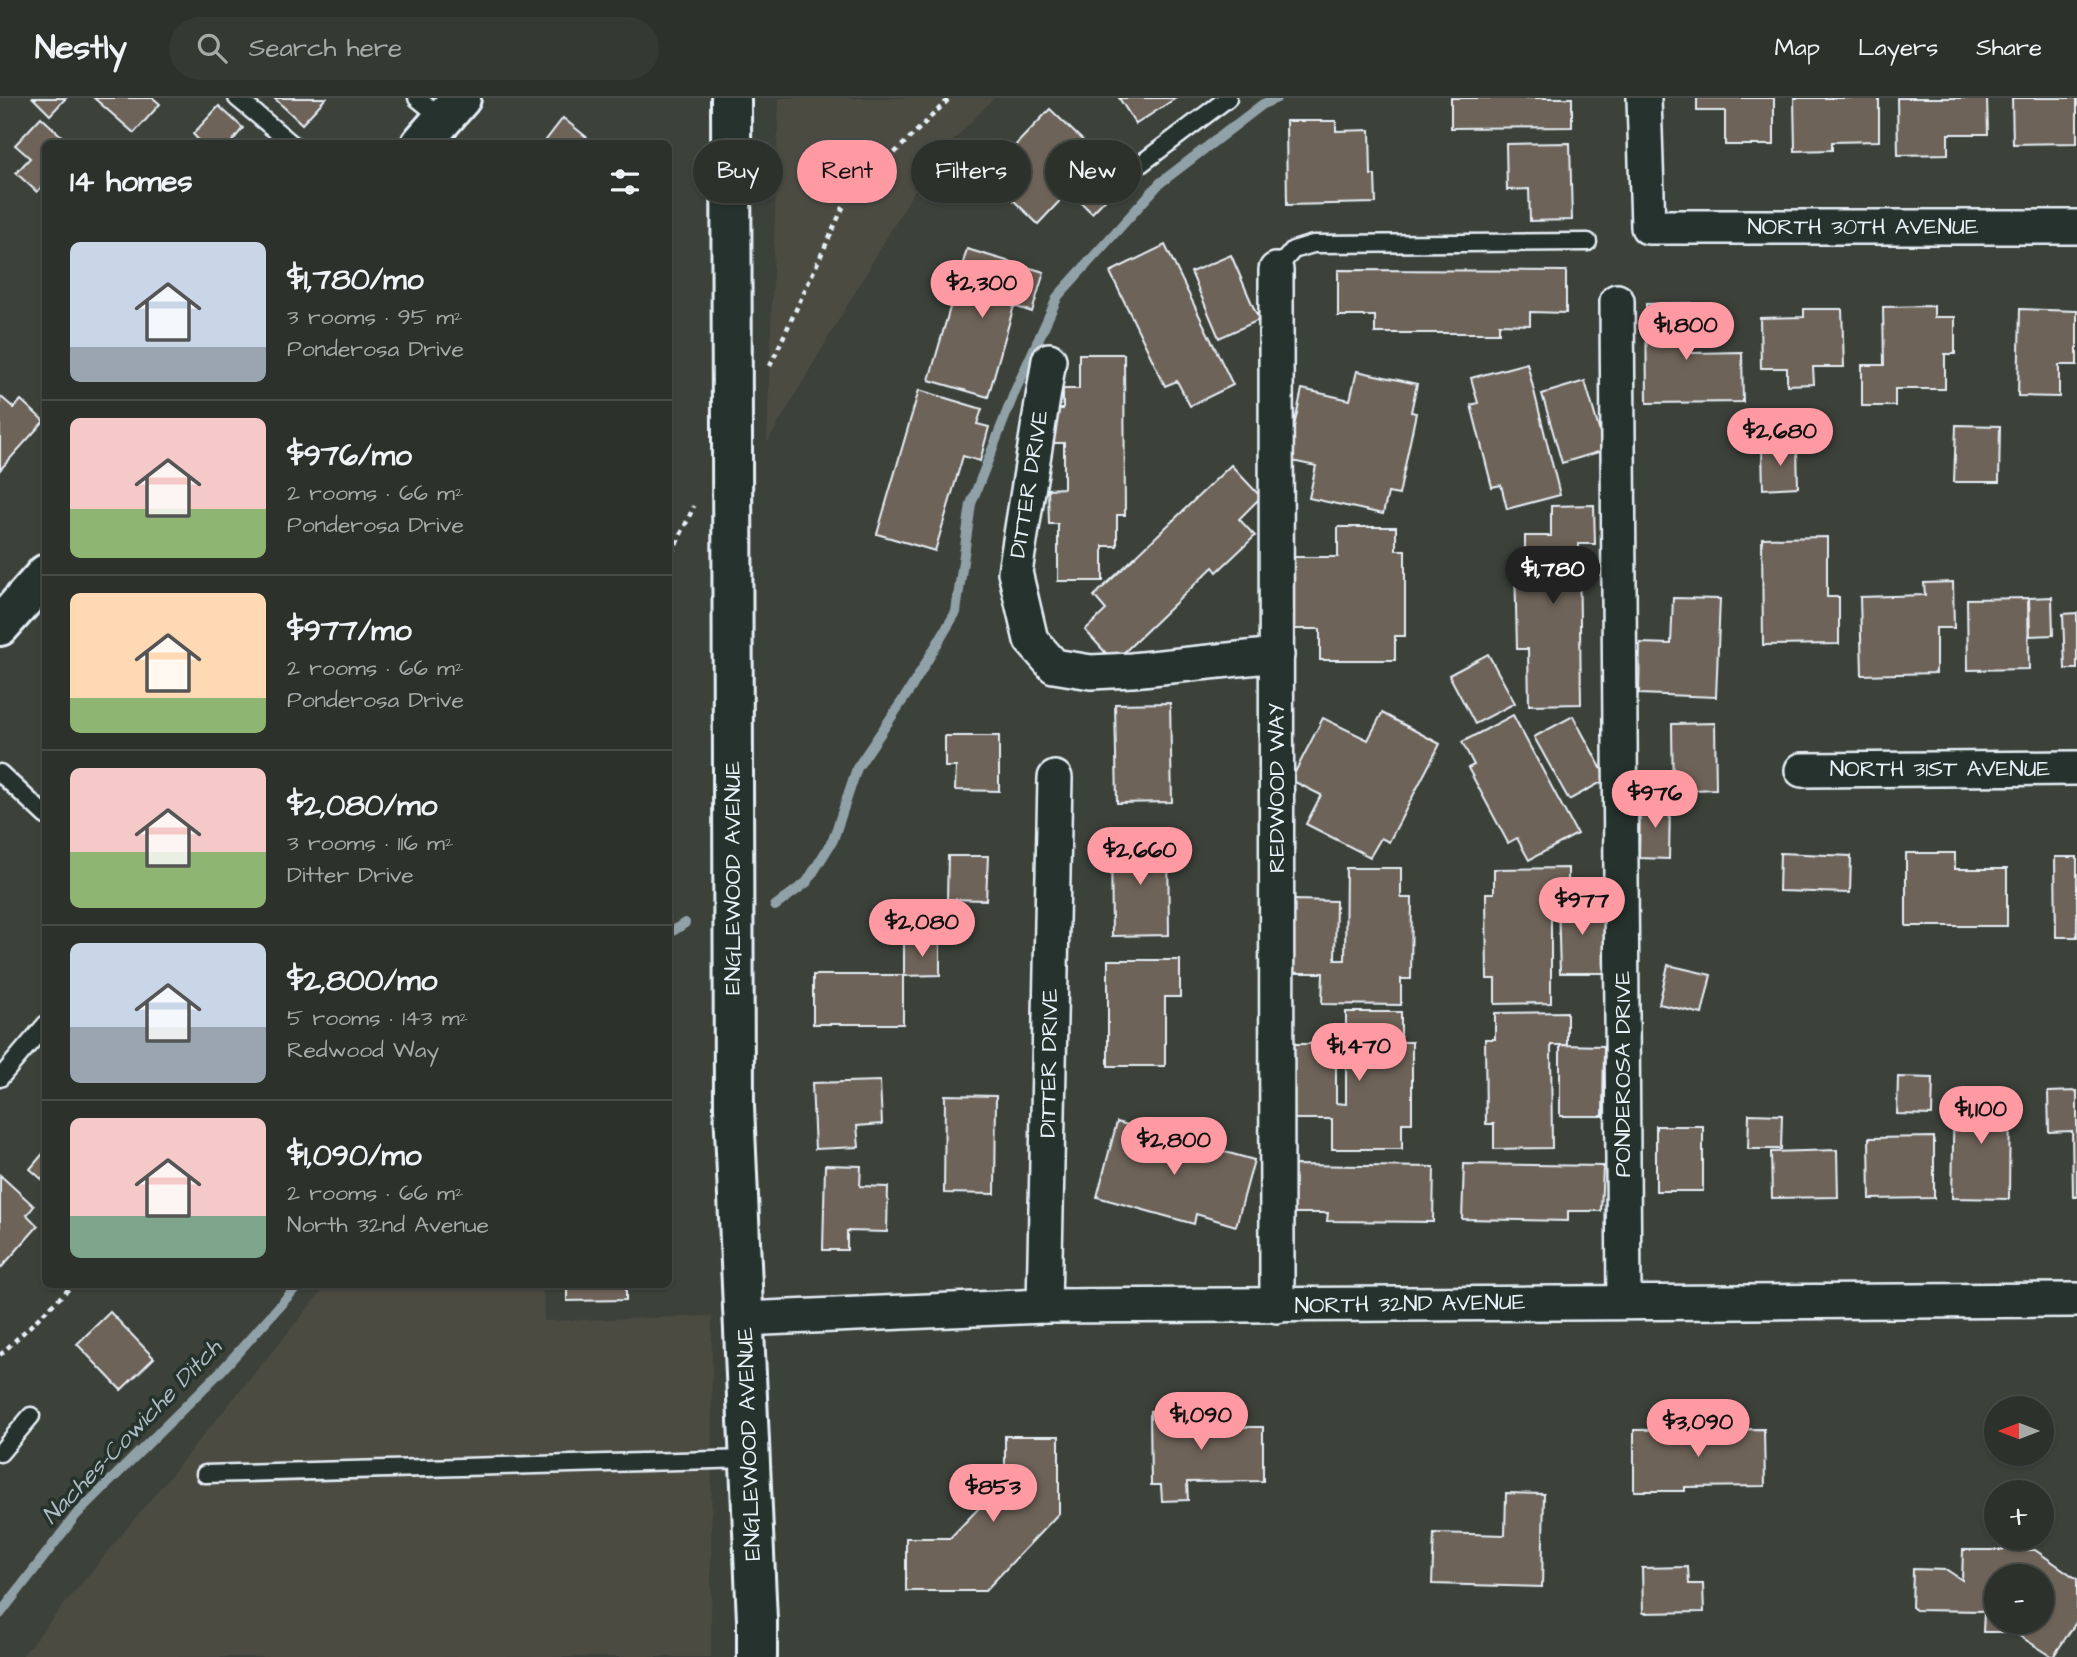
<!DOCTYPE html>
<html lang="en">
<head>
<meta charset="utf-8">
<style>
	body { margin:0; font-family:"Architects Daughter",sans-serif; background:#353934; color:#f1f3f6; height:100vh; display:flex; flex-direction:column; font-size:26px; white-space:nowrap }
	* { box-sizing:border-box; margin:0 }
	p { font-size:23px; color:#a7a9a9 }
	.icon { flex:none; width:38px; height:38px; fill:none; stroke:currentColor; stroke-width:2; stroke-linecap:round; stroke-linejoin:round }
	.map { position:relative; flex:1; overflow:hidden }
	.sheet { position:absolute; left:42px; top:42px; width:630px; height:1148px; display:flex; flex-direction:column; background:#2d312c; border-radius:10px; box-shadow:0 2px 5px #0004,0 0 0 2px #484c48 }
	.sheet>* { flex:none }
	.top-card { position:absolute; left:693px; top:42px; width:665px; height:63px; display:flex; gap:14px }
	.needle { width:46px; rotate:270deg }
	.tools { position:absolute; left:1984px; top:1298px; display:grid; gap:14px }
	.tools a { display:grid; place-items:center; width:70px; height:70px; border-radius:50%; background:#2d312c; box-shadow:0 2px 5px #0004,0 0 0 2px #484c48; font-size:35px }
	.price { position:absolute; translate:-50% -60px; padding:0 16px; border-radius:24px; background:#ff9aa2; color:#111; font-size:23px; line-height:46px; filter:drop-shadow(0 2px 4px #0008) }
	.price::after { content:''; position:absolute; left:50%; top:42px; width:21px; height:16px; margin-left:-10px; background:inherit; clip-path:polygon(0 0,100% 0,50% 100%) }
	.price.current { background:#222; color:#fff }
	ul { padding:0; list-style:none }
	li { display:flex; align-items:center; gap:21px; height:175px; padding:0 28px }
	li+li { border-top:2px solid #484c48 }
	li span { display:grid; place-items:center; flex:none; width:196px; height:140px; border-radius:10px; color:#555 }
	li>.icon { margin-inline-start:auto }
	span .icon { width:84px; height:84px; fill:#fffc; stroke-width:1 }
	li b { font-size:30px }
	h2 { display:flex; justify-content:space-between; align-items:center; height:84px; padding:0 28px; font-size:30px }
	.pill { padding:0 24px; border-radius:32px; background:#2d312c; box-shadow:0 2px 5px #0004,0 0 0 2px #484c48; font-size:24px; line-height:63px }
	.pill.current { background:#ff9aa2; color:#111 }
	header { display:flex; align-items:center; gap:42px; box-sizing:border-box; height:98px; padding:0 35px; background:#2d312c; border-bottom:2px solid #484c48 }
	header strong { font-size:33px }
	nav { display:flex; gap:38px; margin-inline-start:auto; font-size:24px }
	.search { width:490px; height:63px; background:#353934; display:flex; align-items:center; gap:18px; box-sizing:border-box; padding:0 24px; border-radius:38px; color:#a7a9a9; font-size:26px }
	.map>svg:first-child { display:block }
	.built { fill:#4b4b43 }
	.lines { fill:none; stroke-linecap:round; stroke-linejoin:round }
	.stream { stroke:#90a1a8; stroke-width:10 }
	.building { fill:#6e6358; stroke:#e8f1f8; stroke-width:2; fill-rule:evenodd }
	.service-casing { stroke:#e8f1f8; stroke-width:21 }
	.minor-casing { stroke:#e8f1f8; stroke-width:38 }
	.tertiary-casing { stroke:#e8f1f8; stroke-width:44 }
	.path { stroke:#e8f1f8; stroke-width:4.5; stroke-dasharray:5 5; stroke-linecap:butt }
	.service { stroke:#26332d; stroke-width:16 }
	.minor { stroke:#26332d; stroke-width:33 }
	.tertiary { stroke:#26332d; stroke-width:38 }
	.labels { text-anchor:middle; dominant-baseline:central; stroke-width:7; stroke-linejoin:round; paint-order:stroke }
	.street-label { font-size:23px; fill:#e8f1f8; stroke:#26332d }
	.water-label { font-size:24px; font-style:italic; fill:#adbbc3; stroke:#26332d }
</style>
</head>
<body>
<header>
<strong>Nestly</strong>
<div class="search"><svg class="icon" aria-label="search" viewBox="0 0 24 24"><circle cx="10" cy="10" r="6"/><path d="M15 15l6 6"/></svg>Search here</div>
<nav><a>Map</a><a>Layers</a><a>Share</a></nav>
</header>
<div class="map">
<svg width="2077" height="1559" viewBox="0 0 2077 1559">
	<rect width="100%" height="100%" fill="#3c413a"/>
	<filter id="ink" filterUnits="userSpaceOnUse"><feTurbulence type="fractalNoise" baseFrequency=".0143" numOctaves="2"/><feDisplacementMap in="SourceGraphic" scale="14" xChannelSelector="R" yChannelSelector="G"/><feConvolveMatrix kernelMatrix="1 2 1 2 8 2 1 2 1" color-interpolation-filters="sRGB"/></filter>
	<g filter="url(#ink)">
		<!-- built -->
		<g class="built">
			<path d="M779 0H994L928 69 767 345Z"/>
			<path d="M327 1187H543L544 1223 712 1218 711 1559H21Z"/>
		</g>
		<g class="lines">
			<!-- stream -->
			<g class="stream">
				<path d="M775 808 807 784 833 742 857 670 911 590 956 514 971 406 1015 293 1058 198 1160 85 1263 6 1277 0"/>
				<path d="M668 836 685 825"/>
				<path d="M0 1516 76 1417 223 1271 299 1186"/>
			</g>
		</g>
		<!-- building -->
		<g class="building">
			<path d="M33 0H66L50 17Z"/>
			<path d="M94 0H153L160 6 134 35Z"/>
			<path d="M274 0H326L302 26Z"/>
			<path d="M1119 0H1176L1136 26Z"/>
			<path d="M1451 0H1572V29L1451 30Z"/>
			<path d="M1697 0H1774V47H1725V13H1697Z"/>
			<path d="M1794 0H1879V43L1832 44V52L1795 53Z"/>
			<path d="M1897 0H1987L1988 36H1948V56L1898 57Z"/>
			<path d="M2012 0H2077V45L2013 46Z"/>
			<path d="M219 8 243 30 230 46H202L193 36Z"/>
			<path d="M1050 11 1124 82 1092 115 1069 93 1038 126 987 77Z"/>
			<path d="M41 19 70 46H46V84L37 94 16 75 30 60 15 47Z"/>
			<path d="M563 20 595 46H543Z"/>
			<path d="M1286 23H1336V33L1370 32 1371 77H1375L1376 105 1287 107Z"/>
			<path d="M1570 45 1572 122 1530 123 1529 91 1507 92 1506 46Z"/>
			<path d="M1165 147 1233 287 1190 308 1177 283 1165 288 1110 174Z"/>
			<path d="M967 151 1044 174 1032 214 1014 208 988 299 929 282Z"/>
			<path d="M1231 157 1259 222 1219 240 1191 174Z"/>
			<path d="M1338 172 1566 173V215L1530 214V227L1499 226V235H1375V218H1338Z"/>
			<path d="M1691 205 1692 255 1742 254 1743 304 1647 305 1646 206Z"/>
			<path d="M1934 208V219H1955V256H1945V291H1895V308H1862V267H1884L1883 209Z"/>
			<path d="M1804 211H1842L1844 269H1813L1814 286 1787 287V270H1761L1760 220 1804 219Z"/>
			<path d="M2020 211 2077 213V267H2059V299L2018 298Z"/>
			<path d="M1079 256H1124L1125 417H1117V448H1103V483H1058V426H1049L1048 391 1064 390V345H1048L1047 311H1063V291H1079Z"/>
			<path d="M1527 265 1560 397 1507 411 1501 387 1492 389 1471 307 1478 305 1471 280Z"/>
			<path d="M1357 273 1417 286 1411 314 1416 315 1399 397 1388 395 1383 416 1309 400 1316 368 1287 362 1302 291 1350 302Z"/>
			<path d="M1585 283 1605 352 1562 365 1542 296Z"/>
			<path d="M919 292 982 311 977 326 989 329 980 363 963 358 935 453 877 436Z"/>
			<path d="M0 298 14 310 21 302 44 323 0 372Z"/>
			<path d="M1956 327 2000 328 1999 384H1954Z"/>
			<path d="M1797 350 1798 389 1763 391 1762 351Z"/>
			<path d="M1231 367 1261 399 1239 421 1255 438 1217 474 1213 469 1114 564 1085 532 1106 512 1094 498Z"/>
			<path d="M1594 407 1595 446H1579L1581 606 1529 607 1528 551H1517L1515 465H1525V438H1551V408Z"/>
			<path d="M1338 429H1396V452H1405V538H1395V562H1320V531H1286V459H1338Z"/>
			<path d="M1827 439V499H1839V546L1763 547 1762 440Z"/>
			<path d="M1953 484 1954 530H1936V575L1862 577 1860 499 1925 497 1924 485Z"/>
			<path d="M2052 499 2053 537 2030 538 2029 500Z"/>
			<path d="M1673 500 1720 501 1716 599 1639 596 1640 545 1671 546Z"/>
			<path d="M2028 500 2029 571 1968 572 1967 501Z"/>
			<path d="M2077 515V571H2065L2063 516Z"/>
			<path d="M1488 556 1515 605 1475 626 1449 577Z"/>
			<path d="M1170 605 1172 704 1117 705 1115 606Z"/>
			<path d="M1382 615 1440 646 1389 744 1381 740 1370 759 1306 726 1321 697 1291 682 1323 620 1368 642Z"/>
			<path d="M1513 617 1577 736 1529 762 1517 740 1508 745 1468 670 1474 667 1462 644Z"/>
			<path d="M1573 618 1607 681 1569 702 1534 639Z"/>
			<path d="M1715 625 1716 691 1693 692V701H1673L1672 626Z"/>
			<path d="M945 638H999V693L955 692 956 669H945Z"/>
			<path d="M1640 704H1670L1669 761 1639 760Z"/>
			<path d="M1168 740 1169 837 1112 838 1111 741Z"/>
			<path d="M1780 755 1851 758 1850 795 1779 793Z"/>
			<path d="M1906 755H1955V771H2007V828H1906Z"/>
			<path d="M948 758H988L986 802 947 801Z"/>
			<path d="M2055 759H2077V839H2056Z"/>
			<path d="M1346 770H1401V800H1412L1411 881H1401V907L1322 906 1323 875H1293V802L1336 803 1335 862H1345Z"/>
			<path d="M1568 770V802H1551V905L1495 906V881H1487L1486 795H1494V771Z"/>
			<path d="M1558 804H1604L1605 875H1560Z"/>
			<path d="M904 845H940V877L904 878Z"/>
			<path d="M1108 862H1180V899H1165V968H1108Z"/>
			<path d="M1668 867 1711 877 1702 916 1659 906Z"/>
			<rect x="813" y="877" width="90" height="49"/>
			<path d="M1346 914H1401V944H1412V1025H1402V1051H1332V1021H1294V946H1336V1005L1346 1006Z"/>
			<path d="M1567 914V947H1551L1552 1050 1494 1051V1026H1486L1485 941H1495V915Z"/>
			<path d="M1560 947 1604 948 1603 1018H1560Z"/>
			<path d="M1898 979 1933 980 1932 1017 1897 1016Z"/>
			<path d="M880 983 882 1026 857 1028 859 1049 815 1051 812 985Z"/>
			<path d="M2077 993V1099H2073L2072 1033 2049 1034 2048 994Z"/>
			<path d="M1954 995 2010 996 2009 1101 1952 1100Z"/>
			<path d="M945 997 996 998 995 1096 944 1095Z"/>
			<path d="M1749 1016 1782 1017 1781 1051H1748Z"/>
			<path d="M1117 1024 1254 1062 1236 1128 1196 1116 1194 1126 1097 1099Z"/>
			<rect x="1656" y="1028" width="47" height="65"/>
			<path d="M1934 1039V1100L1870 1101 1869 1040Z"/>
			<path d="M46 1052V1085L30 1071Z"/>
			<path d="M1837 1052 1838 1099 1772 1100 1771 1054Z"/>
			<path d="M1464 1066 1603 1068 1601 1113H1568V1123L1462 1121Z"/>
			<path d="M825 1067 861 1068 860 1088 888 1089 887 1134 847 1133V1152H823Z"/>
			<path d="M1294 1067 1434 1069 1433 1124 1327 1123 1328 1115H1293Z"/>
			<path d="M0 1077 34 1108 27 1117 38 1128 0 1171Z"/>
			<path d="M567 1186H626V1202L567 1203Z"/>
			<path d="M110 1214 154 1260 121 1292 77 1246Z"/>
			<path d="M1207 1312V1329H1263V1383L1187 1384 1188 1402 1162 1403 1161 1387H1151L1150 1313Z"/>
			<path d="M1764 1331 1765 1388 1685 1389V1393H1634V1332Z"/>
			<path d="M1005 1338H1059V1415L985 1493H906V1440H950L1005 1383Z"/>
			<path d="M1506 1395 1544 1396 1542 1489 1432 1486 1434 1435 1505 1437Z"/>
			<path d="M1963 1452H2035L2077 1481V1523L2053 1559 2013 1534H1983L1984 1513 1916 1512 1912 1509 1913 1471 1947 1472 1962 1482ZM1997 1479H2042V1524H1997Z"/>
			<path d="M1688 1469 1689 1486H1703L1704 1514 1643 1515 1642 1470Z"/>
		</g>
		<g class="lines">
			<defs>
				<g id="service">
					<path d="M237 0 292 46"/>
					<path d="M417 0 443 21"/>
					<path d="M1138 68 1228 0"/>
					<path d="M1276 172 1293 152 1313 146 1588 144"/>
					<path d="M0 675 46 718"/>
					<path d="M0 980 46 926"/>
					<path d="M0 1355 31 1318"/>
					<path d="M205 1376 750 1361"/>
				</g>
				<g id="minor">
					<path d="M1644 0 1648 129H2077"/>
					<path d="M1276 172 1277 1208"/>
					<path d="M1617 203 1624 1204"/>
					<path d="M1049 262 1015 474 1031 542 1054 568 1091 574 1132 572 1277 557"/>
					<path d="M1802 672 2077 670"/>
					<path d="M1044 1208 1055 680"/>
					<path d="M744 1221 1044 1208 2077 1202"/>
				</g>
				<g id="tertiary">
					<path d="M731 0 734 1009 757 1522V1559"/>
					<path d="M421 46 461 0"/>
					<path d="M0 528 46 476"/>
				</g>
			</defs>
			<!-- service casing -->
			<use href="#service" class="service-casing"/>
			<!-- minor casing -->
			<use href="#minor" class="minor-casing"/>
			<!-- tertiary casing -->
			<use href="#tertiary" class="tertiary-casing"/>
			<!-- path -->
			<g class="path">
				<path d="M770 268 846 103 950 0"/>
				<path d="M668 464 694 408"/>
				<path d="M0 1257 74 1186"/>
			</g>
			<!-- service -->
			<use href="#service" class="service"/>
			<!-- minor -->
			<use href="#minor" class="minor"/>
			<!-- tertiary -->
			<use href="#tertiary" class="tertiary"/>
		</g>
	</g>
	<g class="labels">
		<!-- street labels -->
		<g class="street-label">
			<text x="1863" y="129">NORTH 30TH AVENUE</text>
			<text transform="translate(1029 386) rotate(-81)">DITTER DRIVE</text>
			<text x="1940" y="671">NORTH 31ST AVENUE</text>
			<text transform="translate(1277 690) rotate(-90)">REDWOOD WAY</text>
			<text transform="translate(733 780) rotate(-90)">ENGLEWOOD AVENUE</text>
			<text transform="translate(1049 965) rotate(-89)">DITTER DRIVE</text>
			<text transform="translate(1623 976) rotate(-90)">PONDEROSA DRIVE</text>
			<text transform="translate(1410 1206) rotate(-1)">NORTH 32ND AVENUE</text>
			<text transform="translate(749 1346) rotate(-92)">ENGLEWOOD AVENUE</text>
		</g>
		<!-- water labels -->
		<g class="water-label">
			<text transform="translate(132 1334) rotate(-46)">Naches-Cowiche Ditch</text>
		</g>
	</g>
</svg>
<div class="tools">
<a><svg class="needle" viewBox="-14 -14 28 28"><path d="M0-13l5 13h-10z" fill="#e53935"/><path d="M0 13l5-13h-10z" fill="#a7a9a9"/></svg></a>
<a>+</a>
<a>−</a>
</div>
<b class="price" style="left:982px;top:222px">$2,300</b>
<b class="price" style="left:1686px;top:264px">$1,800</b>
<b class="price" style="left:1780px;top:370px">$2,680</b>
<b class="price current" style="left:1553px;top:508px">$1,780</b>
<b class="price" style="left:1655px;top:732px">$976</b>
<b class="price" style="left:1140px;top:789px">$2,660</b>
<b class="price" style="left:1582px;top:839px">$977</b>
<b class="price" style="left:922px;top:861px">$2,080</b>
<b class="price" style="left:1359px;top:985px">$1,470</b>
<b class="price" style="left:1981px;top:1048px">$1,100</b>
<b class="price" style="left:1174px;top:1079px">$2,800</b>
<b class="price" style="left:1201px;top:1354px">$1,090</b>
<b class="price" style="left:1698px;top:1361px">$3,090</b>
<b class="price" style="left:993px;top:1426px">$853</b>
<div class="top-card">
<a class="pill">Buy</a>
<a class="pill current">Rent</a>
<a class="pill">Filters</a>
<a class="pill">New</a>
</div>
<section class="sheet">
<h2>14 homes<svg class="icon" aria-label="filters" viewBox="0 0 24 24"><path d="M4 7h16M4 17h16"/><circle cx="9" cy="7" r="2"/><circle cx="15" cy="17" r="2"/></svg></h2>
<ul>
<li><span style="background:linear-gradient(#c9d6e8 75%,#9aa5b1 0)"><svg class="icon" aria-label="home" viewBox="0 0 24 24"><path d="M3 11l9-7 9 7M6 9v11h12V9"/></svg></span><div><b>$1,780/mo</b><p>3 rooms · 95 m²</p><p>Ponderosa Drive</p></div></li>
<li><span style="background:linear-gradient(#f6c9c9 65%,#8fb573 0)"><svg class="icon" aria-label="home" viewBox="0 0 24 24"><path d="M3 11l9-7 9 7M6 9v11h12V9"/></svg></span><div><b>$976/mo</b><p>2 rooms · 66 m²</p><p>Ponderosa Drive</p></div></li>
<li><span style="background:linear-gradient(#ffd9b3 75%,#8fb573 0)"><svg class="icon" aria-label="home" viewBox="0 0 24 24"><path d="M3 11l9-7 9 7M6 9v11h12V9"/></svg></span><div><b>$977/mo</b><p>2 rooms · 66 m²</p><p>Ponderosa Drive</p></div></li>
<li><span style="background:linear-gradient(#f6c9c9 60%,#8fb573 0)"><svg class="icon" aria-label="home" viewBox="0 0 24 24"><path d="M3 11l9-7 9 7M6 9v11h12V9"/></svg></span><div><b>$2,080/mo</b><p>3 rooms · 116 m²</p><p>Ditter Drive</p></div></li>
<li><span style="background:linear-gradient(#c9d6e8 60%,#9aa5b1 0)"><svg class="icon" aria-label="home" viewBox="0 0 24 24"><path d="M3 11l9-7 9 7M6 9v11h12V9"/></svg></span><div><b>$2,800/mo</b><p>5 rooms · 143 m²</p><p>Redwood Way</p></div></li>
<li><span style="background:linear-gradient(#f6c9c9 70%,#7fa58c 0)"><svg class="icon" aria-label="home" viewBox="0 0 24 24"><path d="M3 11l9-7 9 7M6 9v11h12V9"/></svg></span><div><b>$1,090/mo</b><p>2 rooms · 66 m²</p><p>North 32nd Avenue</p></div></li>
</ul>
</section>
</div>
</body>
</html>
